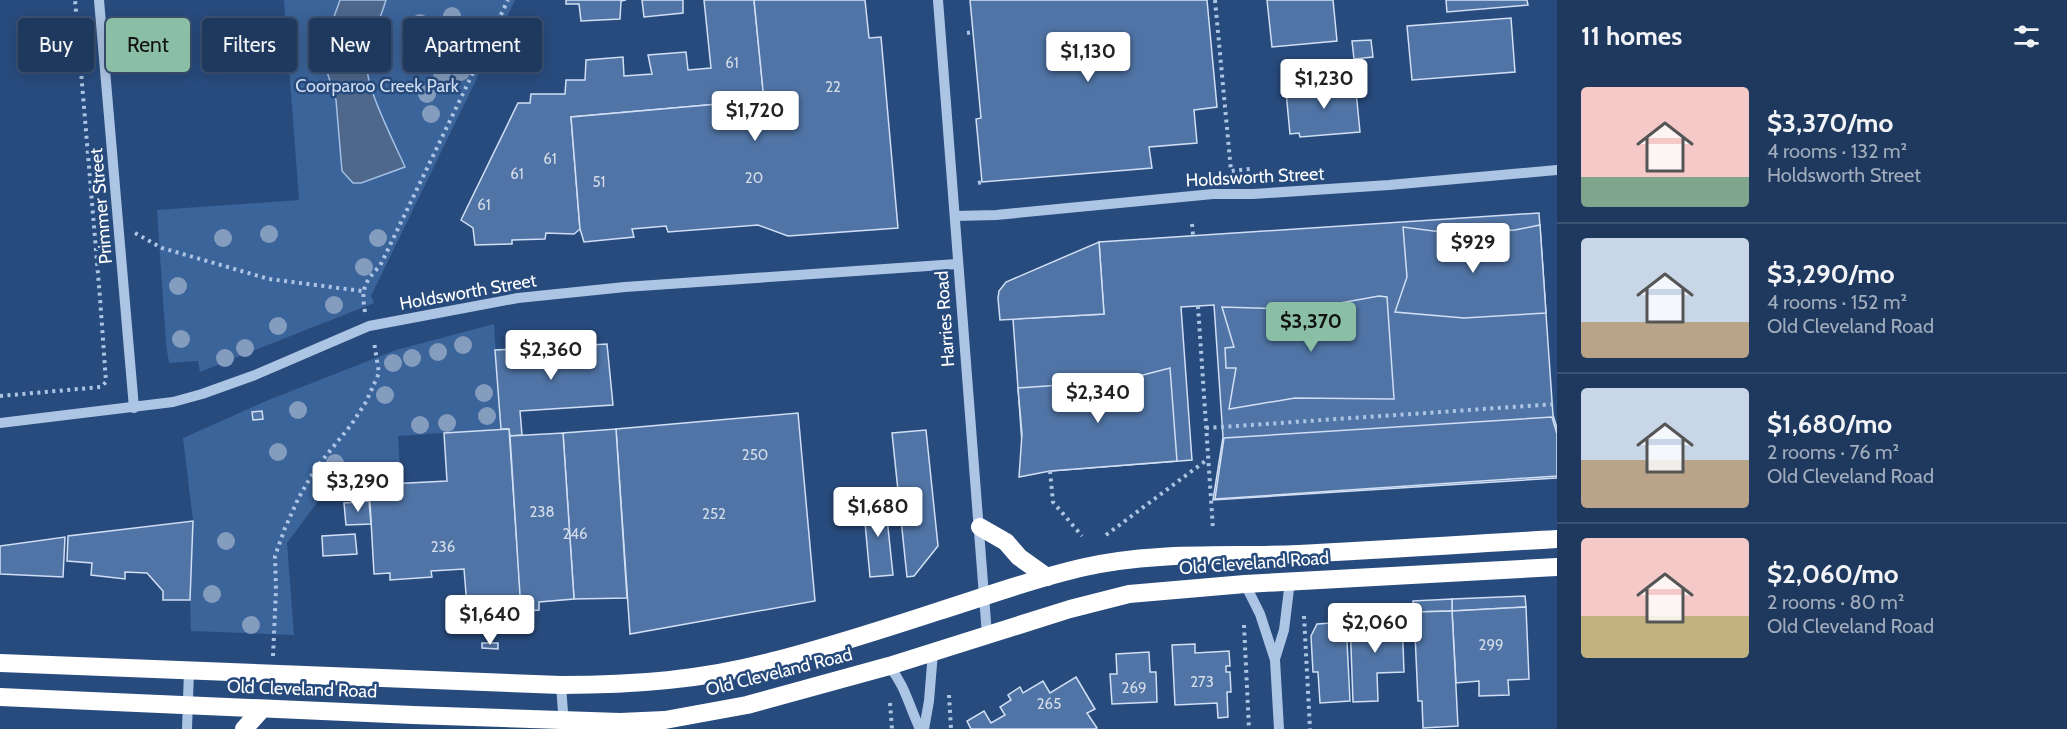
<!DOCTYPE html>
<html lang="en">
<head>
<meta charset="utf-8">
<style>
	body { margin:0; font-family:Cabin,sans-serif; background:#263f64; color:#f1f3f6; height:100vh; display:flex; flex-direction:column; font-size:22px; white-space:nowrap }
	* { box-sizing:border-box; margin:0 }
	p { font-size:20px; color:#a1acbc }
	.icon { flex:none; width:33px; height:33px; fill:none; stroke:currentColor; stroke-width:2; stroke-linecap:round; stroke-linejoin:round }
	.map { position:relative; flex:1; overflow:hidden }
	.drawer { display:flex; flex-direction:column; background:#1e385e; width:510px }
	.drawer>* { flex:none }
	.banner { position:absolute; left:18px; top:18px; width:570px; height:54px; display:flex; gap:12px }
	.price { position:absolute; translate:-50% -51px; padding:0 14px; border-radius:6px; background:#fff; color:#222; font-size:20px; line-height:39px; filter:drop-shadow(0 2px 3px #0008) }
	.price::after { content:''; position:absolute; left:50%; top:36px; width:18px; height:14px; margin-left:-9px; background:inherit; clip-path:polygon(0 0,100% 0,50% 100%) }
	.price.on { background:#8abfa5; color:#111 }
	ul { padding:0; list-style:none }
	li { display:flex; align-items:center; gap:18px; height:150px; padding:0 24px }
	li+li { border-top:2px solid #3c5273 }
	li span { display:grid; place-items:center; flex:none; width:168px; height:120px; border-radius:6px; color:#555 }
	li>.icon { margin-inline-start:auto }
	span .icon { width:72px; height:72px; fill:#fffc; stroke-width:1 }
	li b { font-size:26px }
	h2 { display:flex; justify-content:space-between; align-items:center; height:72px; padding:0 24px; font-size:26px }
	.chip { padding:0 21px; border-radius:6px; background:#1e385e; box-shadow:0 3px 15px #0003,0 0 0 2px #3c5273; font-size:21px; line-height:54px }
	.chip.on { background:#8abfa5; color:#111 }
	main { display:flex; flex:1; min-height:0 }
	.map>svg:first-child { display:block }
	.green { fill:#3b649a }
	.water { fill:#4e678b; stroke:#a2bfe5; stroke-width:1.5 }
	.building { fill:#5074a5; stroke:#d0dff4; stroke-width:1.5 }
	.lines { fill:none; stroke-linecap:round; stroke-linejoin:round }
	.path { stroke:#adc5e4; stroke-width:4; stroke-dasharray:3 4.5; stroke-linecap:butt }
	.minor { stroke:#adc5e4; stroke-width:10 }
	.highway { stroke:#fff; stroke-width:18 }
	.tree { fill:#849cbe }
	.labels { text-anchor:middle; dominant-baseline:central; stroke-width:5; stroke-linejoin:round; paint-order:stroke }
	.number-label { font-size:15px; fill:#d3dce8 }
	.park-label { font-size:18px; fill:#d0dff4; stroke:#284b7d }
	.street-label { font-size:18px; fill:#fff; stroke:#284b7d }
</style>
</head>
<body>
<main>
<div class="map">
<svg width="1557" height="729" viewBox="0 0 1557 729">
	<rect width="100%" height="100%" fill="#284b7d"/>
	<!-- green -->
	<g class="green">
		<path d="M284 0H515L371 296 374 303 200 372 198 361 169 363 166 344 157 210 299 200Z"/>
		<path d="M494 324 501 429 398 436 401 484 328 488 287 543 294 635 191 631 190 600 193 521 183 438 266 401 396 350Z"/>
	</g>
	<!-- water -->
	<path class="water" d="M340 0H386C380 21 367 44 367 67 367 90 395 144 405 167L361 183H353L342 171 336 100 321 53Z"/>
	<!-- building -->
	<g class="building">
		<path d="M566 0H626L621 1 620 19 581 21 579 4H566Z"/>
		<path d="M642 0H683V13L644 17Z"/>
		<path d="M704 0H754L764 100 571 117 580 229 574 234 546 233 545 239 512 240V244L475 245 473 228 461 220 518 103H530L531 94H565L566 80H585L586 60 623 57 624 76 652 74 648 55 686 52 688 70 711 68Z"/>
		<path d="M754 0H865L869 38 881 37 898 228 788 236 758 225 668 232 666 226 632 229 634 237 584 242 580 229 571 117 764 100Z"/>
		<path d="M970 0H1207L1217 107 1194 110 1197 143 1149 147 1152 168 982 182 976 119 981 118Z"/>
		<path d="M1267 0H1333L1337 41 1272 47Z"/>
		<path d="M1446 0H1527L1528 5 1447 12Z"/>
		<path d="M1511 18 1515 72 1412 80 1407 26Z"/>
		<path d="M1371 40 1373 57 1354 59 1352 41Z"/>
		<path d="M1355 81 1360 132 1300 137 1299 133 1290 134 1286 92 1321 89 1320 85Z"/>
		<path d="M1539 213 1553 415 1557 428V478L1213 500 1223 437 1214 305 1181 307 1192 460 1050 471H1024L1013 319 1104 314 1099 242Z"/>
		<path d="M1540 225 1546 313 1464 318 1395 312 1407 277 1403 227 1457 234 1515 230Z"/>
		<path d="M1099 242 1104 314 1000 320 998 298 999 291 1006 282Z"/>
		<path d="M1379 296 1387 297 1394 399 1295 398 1229 409 1236 368H1226L1225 348 1234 347 1222 307 1289 309 1312 308Z"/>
		<path d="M607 344 613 405 520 411 522 435 510 436 509 429H501L495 350Z"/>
		<path d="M1170 368 1177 461 1050 471 1019 477 1022 434 1018 388 1120 381Z"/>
		<path d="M262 411 263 419 253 420 252 412Z"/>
		<path d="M798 413 815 601 630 634 616 429Z"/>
		<path d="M1552 417 1557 434V476L1215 499 1224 438Z"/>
		<path d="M509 429 521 603 514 604V609L475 612 474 606H467L464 569 431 571 432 577 390 580V573L374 574 369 485 447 481 444 433Z"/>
		<path d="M616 429 627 598 574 599 563 433Z"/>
		<path d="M926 430 938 546 914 576 907 577 892 433Z"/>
		<path d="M563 433 574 599 539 602V610L521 611 510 436Z"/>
		<path d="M885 499 893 575 870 577 863 501Z"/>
		<path d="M369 501 371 524 346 525 344 503Z"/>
		<path d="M193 521 190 600H163V591L147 573 125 572V579L91 575 92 563 67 561 68 536Z"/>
		<path d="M355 534 357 554 323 556 322 536Z"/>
		<path d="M65 537 63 577 0 574V546Z"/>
		<path d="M1525 596 1526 607 1452 611V599Z"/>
		<path d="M1452 599V611L1414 612 1413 601Z"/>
		<path d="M1374 607 1395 613V618L1352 620 1351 608Z"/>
		<path d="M1526 607 1529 679 1508 680 1509 695 1479 696V681L1456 683 1452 611Z"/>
		<path d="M1452 611 1458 726 1423 728 1422 701H1418L1414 612Z"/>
		<path d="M1402 617 1404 672 1377 673 1378 701 1353 702 1350 620Z"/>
		<path d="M1346 622 1350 701 1320 703 1318 672H1313L1311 636 1317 624Z"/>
		<path d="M482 643H498V649L482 648Z"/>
		<path d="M1195 644V653L1229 651 1230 666H1226V672H1230L1231 692H1227L1228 717 1218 718 1217 703 1175 705 1172 645Z"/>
		<path d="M1149 652 1150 672H1156L1157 702 1112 704 1110 674H1117L1116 654Z"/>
		<path d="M1076 677 1095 709 1087 713 1097 728 1095 729H971L967 721 984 711 991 723 1005 715 1000 707 1011 700 1008 695 1020 687 1023 693 1043 681 1050 693Z"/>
	</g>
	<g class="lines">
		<!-- path -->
		<g class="path">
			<path d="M1215 0 1231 171 1250 169"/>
			<path d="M967 33 973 32"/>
			<path d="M978 183 982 182"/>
			<path d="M1192 224 1193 235"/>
			<path d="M135 233 162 248 269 279 362 291"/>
			<path d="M1198 306 1213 529"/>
			<path d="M365 312C361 290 364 282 380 266L508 0"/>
			<path d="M0 396 101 387 106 382 100 298 75 0"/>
			<path d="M1206 428 1557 404"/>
			<path d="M1050 471 1053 502 1082 536"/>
			<path d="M1106 535 1208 459"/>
			<path d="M1304 616 1310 729"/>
			<path d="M1244 625 1249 729"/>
			<path d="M273 656 276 590 275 556 285 528 299 497 316 468 351 425 366 402 379 373 374 342"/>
			<path d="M949 695 951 729"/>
			<path d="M890 703 892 729"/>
		</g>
		<!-- minor -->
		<g class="minor">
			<path d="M99 0 134 408"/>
			<path d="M938 0 987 635"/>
			<path d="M955 216 996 215 1213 194H1253L1389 185 1557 170"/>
			<path d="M0 423 173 402 202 394 255 375 369 326 518 298 625 287 957 264"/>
			<path d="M1245 584 1260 614 1275 660 1279 729"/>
			<path d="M1275 659 1284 630 1290 581"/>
			<path d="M889 666C905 685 909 706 920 729"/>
			<path d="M561 685 564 726"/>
			<path d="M187 729 189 671"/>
			<path d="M924 729 929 701 933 652"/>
		</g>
		<!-- highway -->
		<g class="highway">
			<path d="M980 527 1006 542 1019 557 1047 577"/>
			<path d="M0 663 561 685C633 685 703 680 773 661 829 647 884 629 939 611 987 596 1035 578 1085 567 1155 551 1226 557 1298 554 1384 550 1471 544 1557 539"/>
			<path d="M0 697 413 715 620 722 665 720 747 705 889 666 1070 609 1129 594 1245 584 1557 567"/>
			<path d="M244 729 262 709"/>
		</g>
	</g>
	<!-- trees -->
	<g class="tree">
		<circle cx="452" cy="16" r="9"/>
		<circle cx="420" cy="23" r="9"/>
		<circle cx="472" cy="31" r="9"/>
		<circle cx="439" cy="37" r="9"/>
		<circle cx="458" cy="52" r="9"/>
		<circle cx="424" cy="60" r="9"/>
		<circle cx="461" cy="72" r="9"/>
		<circle cx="442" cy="75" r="9"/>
		<circle cx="427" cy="94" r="9"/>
		<circle cx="431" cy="114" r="9"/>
		<circle cx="269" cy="234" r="9"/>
		<circle cx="223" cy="238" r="9"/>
		<circle cx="378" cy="238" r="9"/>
		<circle cx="364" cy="267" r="9"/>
		<circle cx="178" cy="286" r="9"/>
		<circle cx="334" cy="305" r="9"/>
		<circle cx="278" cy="326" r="9"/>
		<circle cx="181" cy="339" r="9"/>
		<circle cx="463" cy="345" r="9"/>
		<circle cx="245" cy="348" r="9"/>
		<circle cx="438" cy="352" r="9"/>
		<circle cx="225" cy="358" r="9"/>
		<circle cx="412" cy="358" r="9"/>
		<circle cx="393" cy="363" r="9"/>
		<circle cx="484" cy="393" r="9"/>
		<circle cx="385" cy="395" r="9"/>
		<circle cx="298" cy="410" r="9"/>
		<circle cx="487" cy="416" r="9"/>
		<circle cx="447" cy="423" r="9"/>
		<circle cx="420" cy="425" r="9"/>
		<circle cx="278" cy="452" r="9"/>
		<circle cx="335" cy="463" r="9"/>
		<circle cx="380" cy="473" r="9"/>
		<circle cx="357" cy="475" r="9"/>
		<circle cx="226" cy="541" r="9"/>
		<circle cx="212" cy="594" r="9"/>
		<circle cx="251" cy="625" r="9"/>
	</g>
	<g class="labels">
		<!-- number labels -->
		<g class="number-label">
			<text x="732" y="63">61</text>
			<text x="833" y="87">22</text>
			<text x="550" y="159">61</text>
			<text x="517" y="174">61</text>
			<text x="754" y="178">20</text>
			<text x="599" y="182">51</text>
			<text x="484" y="205">61</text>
			<text x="755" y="455">250</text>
			<text x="542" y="512">238</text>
			<text x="714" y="514">252</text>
			<text x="575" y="534">246</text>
			<text x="443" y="547">236</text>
			<text x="1491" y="645">299</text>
			<text x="1202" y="682">273</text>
			<text x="1134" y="688">269</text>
			<text x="1049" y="704">265</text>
		</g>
		<!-- park labels -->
		<g class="park-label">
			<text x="377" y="86">Coorparoo Creek Park</text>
		</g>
		<!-- street labels -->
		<g class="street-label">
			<text transform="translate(1255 177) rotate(-3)">Holdsworth Street</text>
			<text transform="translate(101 206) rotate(-95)">Primmer Street</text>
			<text transform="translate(468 292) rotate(-10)">Holdsworth Street</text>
			<text transform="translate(945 319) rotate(-94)">Harries Road</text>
			<text transform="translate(1254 563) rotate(-4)">Old Cleveland Road</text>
			<text transform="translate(779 672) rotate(-14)">Old Cleveland Road</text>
			<text transform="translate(302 689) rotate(2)">Old Cleveland Road</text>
		</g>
	</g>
</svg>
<b class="price" style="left:1088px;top:83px">$1,130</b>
<b class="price" style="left:1324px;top:110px">$1,230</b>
<b class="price" style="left:755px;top:142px">$1,720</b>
<b class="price" style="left:1473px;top:274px">$929</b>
<b class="price on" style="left:1311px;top:353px">$3,370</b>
<b class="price" style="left:551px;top:381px">$2,360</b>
<b class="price" style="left:1098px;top:424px">$2,340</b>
<b class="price" style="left:358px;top:513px">$3,290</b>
<b class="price" style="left:878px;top:538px">$1,680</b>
<b class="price" style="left:490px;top:646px">$1,640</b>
<b class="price" style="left:1375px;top:654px">$2,060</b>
<div class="banner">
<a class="chip">Buy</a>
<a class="chip on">Rent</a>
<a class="chip">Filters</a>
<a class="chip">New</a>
<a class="chip">Apartment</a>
</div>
</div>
<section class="drawer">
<h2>11 homes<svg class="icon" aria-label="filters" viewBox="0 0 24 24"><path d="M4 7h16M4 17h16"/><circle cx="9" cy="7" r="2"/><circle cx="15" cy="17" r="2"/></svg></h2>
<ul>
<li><span style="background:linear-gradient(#f6c9c9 75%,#7fa58c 0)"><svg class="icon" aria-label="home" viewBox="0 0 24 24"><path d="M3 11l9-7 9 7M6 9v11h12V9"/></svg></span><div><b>$3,370/mo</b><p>4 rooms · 132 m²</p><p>Holdsworth Street</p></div></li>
<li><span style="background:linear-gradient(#c9d6e8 70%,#b9a48a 0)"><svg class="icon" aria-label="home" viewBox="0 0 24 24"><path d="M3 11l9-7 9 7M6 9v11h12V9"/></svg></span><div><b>$3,290/mo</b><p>4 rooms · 152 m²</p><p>Old Cleveland Road</p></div></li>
<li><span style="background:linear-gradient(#c9d6e8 60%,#b9a48a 0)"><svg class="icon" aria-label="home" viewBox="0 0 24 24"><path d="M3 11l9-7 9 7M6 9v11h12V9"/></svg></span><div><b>$1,680/mo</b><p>2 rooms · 76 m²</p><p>Old Cleveland Road</p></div></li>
<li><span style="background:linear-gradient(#f6c9c9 65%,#c2b280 0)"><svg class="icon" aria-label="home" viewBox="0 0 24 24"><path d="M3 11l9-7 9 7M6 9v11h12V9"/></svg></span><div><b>$2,060/mo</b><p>2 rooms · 80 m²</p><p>Old Cleveland Road</p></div></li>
</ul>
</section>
</main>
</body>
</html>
